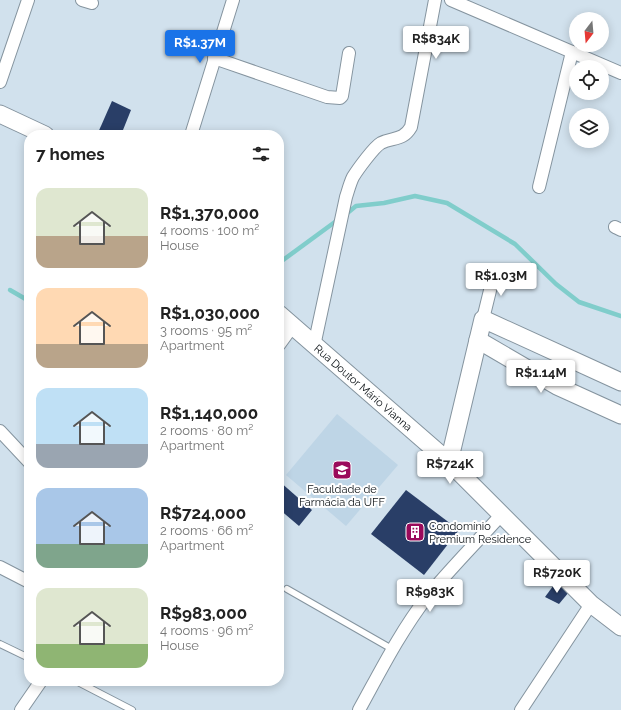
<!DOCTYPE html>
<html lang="en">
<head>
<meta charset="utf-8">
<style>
	body { margin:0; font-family:Raleway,sans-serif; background:#f2f2f2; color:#222; height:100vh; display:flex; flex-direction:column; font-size:15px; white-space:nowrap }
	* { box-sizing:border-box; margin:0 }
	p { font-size:13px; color:#767676 }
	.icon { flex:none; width:22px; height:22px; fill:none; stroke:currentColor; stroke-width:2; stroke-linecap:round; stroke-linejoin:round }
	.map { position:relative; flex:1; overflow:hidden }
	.sheet { position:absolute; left:24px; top:130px; width:260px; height:556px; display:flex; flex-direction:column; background:#fff; border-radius:16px; box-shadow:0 2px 10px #0003 }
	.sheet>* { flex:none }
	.needle { width:26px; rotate:196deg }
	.fabs { position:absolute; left:569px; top:12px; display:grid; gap:8px }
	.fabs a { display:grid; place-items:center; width:40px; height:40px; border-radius:50%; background:#fff; box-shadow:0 2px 10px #0003; font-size:20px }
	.price { position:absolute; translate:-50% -34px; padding:0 9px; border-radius:4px; background:#fff; color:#222; font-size:13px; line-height:26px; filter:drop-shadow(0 1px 2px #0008) }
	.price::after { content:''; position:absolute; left:50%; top:24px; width:12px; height:9px; margin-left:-6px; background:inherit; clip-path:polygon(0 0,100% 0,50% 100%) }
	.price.current { background:#1a73e8; color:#fff }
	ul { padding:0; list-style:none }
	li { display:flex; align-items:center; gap:12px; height:100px; padding:0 12px }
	li span { display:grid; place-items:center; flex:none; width:112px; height:80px; border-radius:12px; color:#555 }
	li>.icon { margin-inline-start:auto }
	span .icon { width:48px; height:48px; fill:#fffc; stroke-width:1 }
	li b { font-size:17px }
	h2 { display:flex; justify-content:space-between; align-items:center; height:48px; padding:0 12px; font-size:17px }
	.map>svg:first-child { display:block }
	.built { fill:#bed5e6 }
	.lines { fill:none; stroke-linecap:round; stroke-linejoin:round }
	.stream { stroke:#80cdcb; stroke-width:4.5 }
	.building { fill:#293e67 }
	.lane-casing { stroke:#85949f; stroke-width:8 }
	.street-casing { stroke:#85949f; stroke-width:14 }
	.secondary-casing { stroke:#85949f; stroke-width:19 }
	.lane { stroke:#fff; stroke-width:6 }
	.street { stroke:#fff; stroke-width:12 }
	.secondary { stroke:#fff; stroke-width:17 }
	.labels { text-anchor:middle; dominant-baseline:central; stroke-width:4; stroke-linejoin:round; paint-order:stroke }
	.street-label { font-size:11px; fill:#0a1014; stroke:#fff }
	.poi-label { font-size:11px; fill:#0a1014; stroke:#fff }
</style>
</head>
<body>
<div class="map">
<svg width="621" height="710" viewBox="0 0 621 710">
	<rect width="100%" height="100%" fill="#d1e1ed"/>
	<!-- built -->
	<path class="built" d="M337 414 398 465 346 526 286 475Z"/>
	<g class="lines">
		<!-- stream -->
		<g class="stream">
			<path d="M345 215 356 206 384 203 415 196 447 203 515 244 556 284 579 302 621 316"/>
			<path d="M279 263 339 219"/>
			<path d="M10 290 29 301"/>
		</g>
	</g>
	<!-- building -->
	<g class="building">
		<path d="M112 101 131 110 121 135H97Z"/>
		<path d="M279 481 312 510 299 526 279 509Z"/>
		<path d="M406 490 459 530 424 575 371 534Z"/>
		<path d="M556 582 569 592 559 604 545 597Z"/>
	</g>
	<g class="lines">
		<defs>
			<g id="lane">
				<path d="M287 589 392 649"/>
				<path d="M0 644 29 658"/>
				<path d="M76 681 132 710"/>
			</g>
			<g id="street">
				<path d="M82 0 92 3"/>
				<path d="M451 0 621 73"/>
				<path d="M214 58 327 97 340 98 342 96 349 53"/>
				<path d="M0 82 28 0"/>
				<path d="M191 135 233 0"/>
				<path d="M539 187 572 52"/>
				<path d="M615 227 621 230"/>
				<path d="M483 319 495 270"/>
				<path d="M279 345 292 327"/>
				<path d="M314 346 346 197C348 191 350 183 353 177 358 169 374 147 381 143 393 137 403 141 411 127L435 0"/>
				<path d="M0 431 29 462"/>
				<path d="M0 567 29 582"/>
				<path d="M21 710 41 681"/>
				<path d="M359 710C380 672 400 632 427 597 450 569 476 543 501 515"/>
				<path d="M521 710 591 604"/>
			</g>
			<g id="secondary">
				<path d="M0 114 45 135"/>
				<path d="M279 314 449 462 591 604 621 627"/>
				<path d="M478 340 557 386 621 415"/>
				<path d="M449 462 483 319 621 382"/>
			</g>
		</defs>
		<!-- lane casing -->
		<use href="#lane" class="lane-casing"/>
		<!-- street casing -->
		<use href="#street" class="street-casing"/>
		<!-- secondary casing -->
		<use href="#secondary" class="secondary-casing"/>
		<!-- lane -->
		<use href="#lane" class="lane"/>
		<!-- street -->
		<use href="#street" class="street"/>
		<!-- secondary -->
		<use href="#secondary" class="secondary"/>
	</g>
	<!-- icons -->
	<defs>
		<symbol id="university-square" viewBox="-11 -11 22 22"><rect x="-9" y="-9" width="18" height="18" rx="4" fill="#9a0a5b" stroke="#fff"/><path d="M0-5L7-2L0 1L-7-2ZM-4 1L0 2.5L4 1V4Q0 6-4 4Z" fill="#fff"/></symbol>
		<symbol id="building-square" viewBox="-11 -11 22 22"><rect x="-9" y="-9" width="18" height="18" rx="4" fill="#9a0a5b" stroke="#fff"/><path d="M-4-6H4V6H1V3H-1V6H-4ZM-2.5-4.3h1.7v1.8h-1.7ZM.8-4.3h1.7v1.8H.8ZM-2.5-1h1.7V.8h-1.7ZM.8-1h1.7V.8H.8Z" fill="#fff"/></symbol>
	</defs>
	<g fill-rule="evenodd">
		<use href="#university-square" x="331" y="459" width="22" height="22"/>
		<use href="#building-square" x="404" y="521" width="22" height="22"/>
	</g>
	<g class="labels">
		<!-- street labels -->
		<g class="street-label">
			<text transform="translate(363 388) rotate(41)">Rua Doutor Mário Vianna</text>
		</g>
		<!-- poi labels -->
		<g class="poi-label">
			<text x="342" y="489">Faculdade de<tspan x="342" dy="13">Farmácia da UFF</tspan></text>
			<text x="429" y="526" text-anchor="start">Condomínio<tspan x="429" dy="13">Premium Residence</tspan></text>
		</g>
	</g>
</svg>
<div class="fabs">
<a><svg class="needle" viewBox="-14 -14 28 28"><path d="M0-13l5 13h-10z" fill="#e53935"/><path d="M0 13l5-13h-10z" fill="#767676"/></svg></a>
<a><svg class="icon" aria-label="locate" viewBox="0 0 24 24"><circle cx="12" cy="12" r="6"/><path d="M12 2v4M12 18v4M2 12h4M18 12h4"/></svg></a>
<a><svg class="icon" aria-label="layers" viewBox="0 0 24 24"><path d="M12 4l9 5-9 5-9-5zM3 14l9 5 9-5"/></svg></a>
</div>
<b class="price" style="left:436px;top:60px">R$834K</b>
<b class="price current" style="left:200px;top:64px">R$1.37M</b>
<b class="price" style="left:501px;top:297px">R$1.03M</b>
<b class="price" style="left:541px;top:394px">R$1.14M</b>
<b class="price" style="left:450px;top:485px">R$724K</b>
<b class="price" style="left:557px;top:594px">R$720K</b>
<b class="price" style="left:430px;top:613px">R$983K</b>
<section class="sheet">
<h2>7 homes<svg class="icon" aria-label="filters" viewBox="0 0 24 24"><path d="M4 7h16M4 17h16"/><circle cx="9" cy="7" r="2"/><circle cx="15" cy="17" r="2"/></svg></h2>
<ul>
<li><span style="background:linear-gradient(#dfe7d0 60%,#b9a48a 0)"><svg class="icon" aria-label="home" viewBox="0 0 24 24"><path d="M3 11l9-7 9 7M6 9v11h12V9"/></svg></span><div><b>R$1,370,000</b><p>4 rooms · 100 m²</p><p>House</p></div></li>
<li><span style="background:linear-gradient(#ffd9b3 70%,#b9a48a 0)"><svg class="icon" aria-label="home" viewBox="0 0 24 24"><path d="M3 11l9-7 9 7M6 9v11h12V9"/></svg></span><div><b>R$1,030,000</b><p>3 rooms · 95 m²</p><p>Apartment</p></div></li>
<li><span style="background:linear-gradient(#bfe0f5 70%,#9aa5b1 0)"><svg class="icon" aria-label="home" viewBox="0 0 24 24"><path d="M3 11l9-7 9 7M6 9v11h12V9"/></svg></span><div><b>R$1,140,000</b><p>2 rooms · 80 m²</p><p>Apartment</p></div></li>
<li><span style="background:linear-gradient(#a9c7e8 70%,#7fa58c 0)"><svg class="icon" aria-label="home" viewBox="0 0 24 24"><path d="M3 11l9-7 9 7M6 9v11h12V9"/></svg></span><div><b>R$724,000</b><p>2 rooms · 66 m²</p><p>Apartment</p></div></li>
<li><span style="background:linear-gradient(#dfe7d0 70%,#8fb573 0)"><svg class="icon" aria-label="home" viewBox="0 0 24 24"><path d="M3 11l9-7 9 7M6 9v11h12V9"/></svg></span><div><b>R$983,000</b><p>4 rooms · 96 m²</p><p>House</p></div></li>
</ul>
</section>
</div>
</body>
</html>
